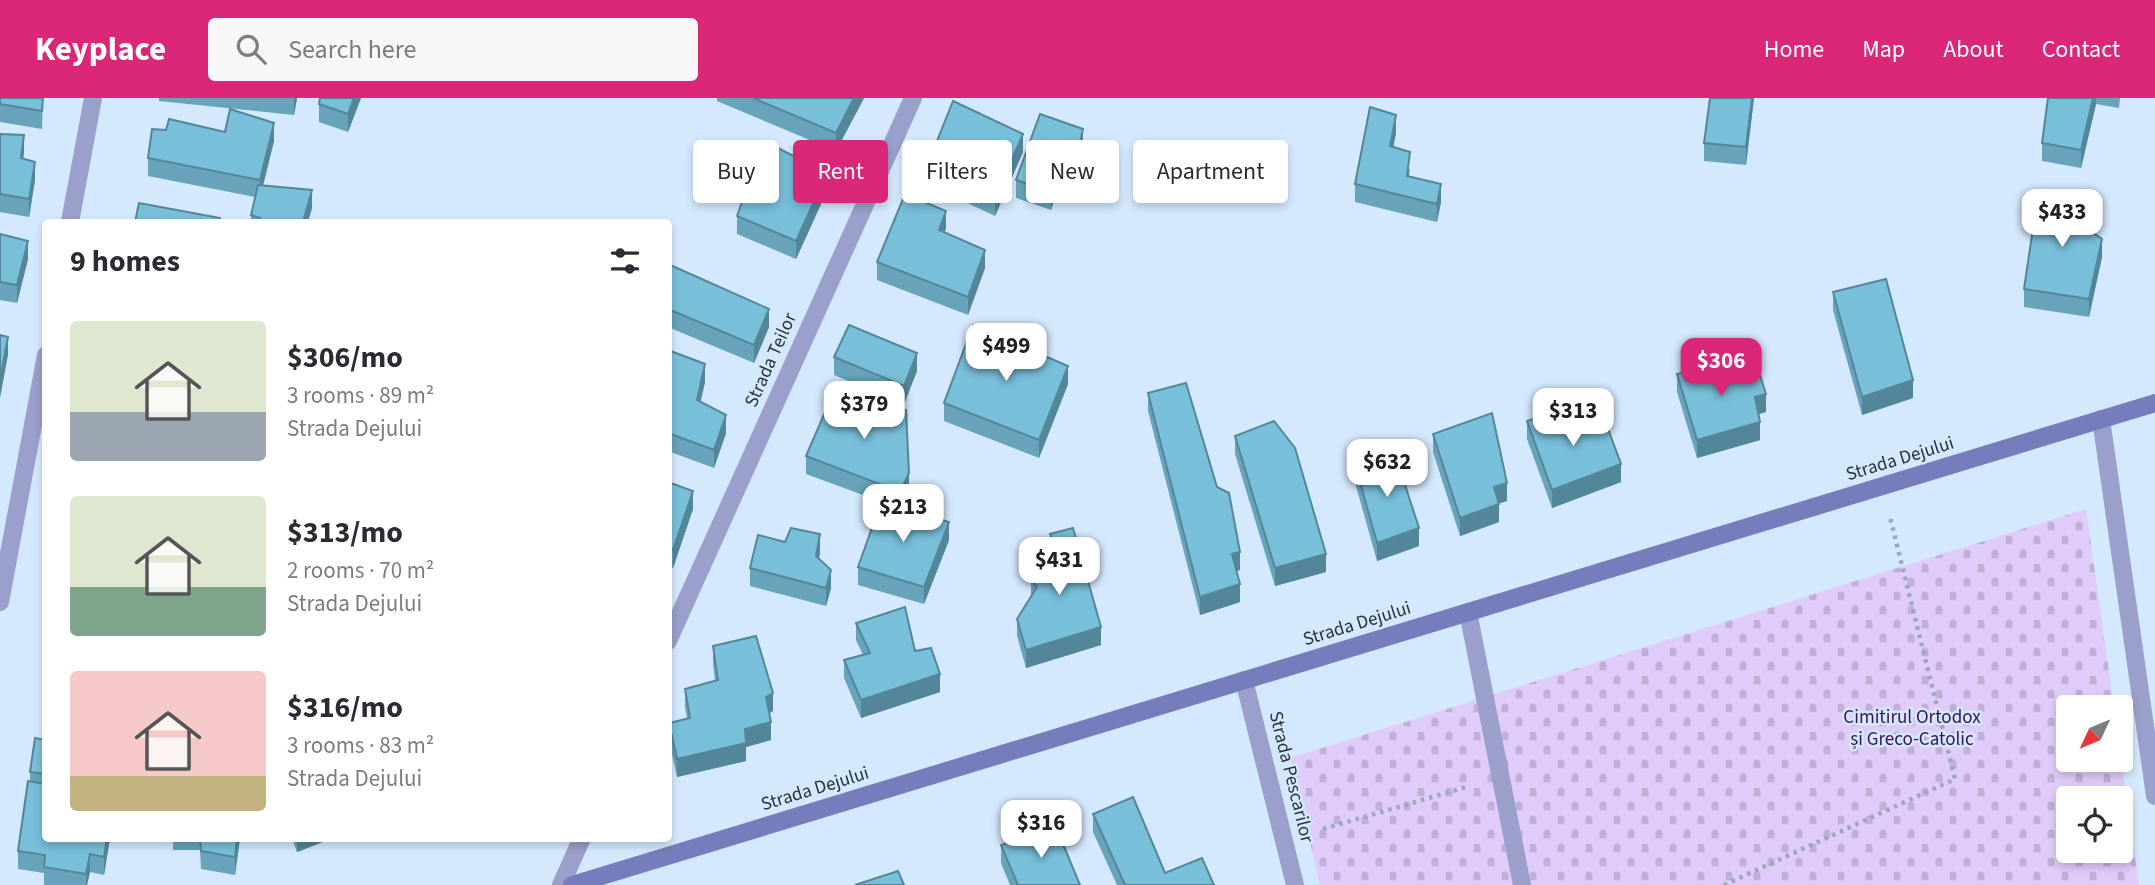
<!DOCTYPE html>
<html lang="en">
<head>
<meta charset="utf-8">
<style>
	body { margin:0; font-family:"Source Sans 3",sans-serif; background:#f7f7f7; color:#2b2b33; height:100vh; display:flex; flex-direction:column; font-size:26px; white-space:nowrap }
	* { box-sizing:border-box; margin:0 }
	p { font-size:23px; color:#7c7c81 }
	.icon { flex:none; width:38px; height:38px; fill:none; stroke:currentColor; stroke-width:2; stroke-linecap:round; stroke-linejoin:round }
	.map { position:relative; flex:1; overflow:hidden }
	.details { position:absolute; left:42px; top:121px; width:630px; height:623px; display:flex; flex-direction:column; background:#fff; border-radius:7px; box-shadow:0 4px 10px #0003 }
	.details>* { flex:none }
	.hud { position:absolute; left:693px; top:42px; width:665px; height:63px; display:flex; gap:14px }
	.needle { width:46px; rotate:226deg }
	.tools { position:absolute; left:2056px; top:597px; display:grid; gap:14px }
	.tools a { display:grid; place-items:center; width:77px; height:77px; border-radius:7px; background:#fff; box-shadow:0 4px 10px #0003; font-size:35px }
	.price { position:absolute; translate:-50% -60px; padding:0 16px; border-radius:14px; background:#fff; color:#222; font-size:23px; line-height:46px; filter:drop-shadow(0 2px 4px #0008) }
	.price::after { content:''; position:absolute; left:50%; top:42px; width:21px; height:16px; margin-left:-10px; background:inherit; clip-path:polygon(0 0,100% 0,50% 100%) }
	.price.current { background:#db2777; color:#fff }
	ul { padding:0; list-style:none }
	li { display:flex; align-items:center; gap:21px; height:175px; padding:0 28px }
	li span { display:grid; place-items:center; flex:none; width:196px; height:140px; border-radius:7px; color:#555 }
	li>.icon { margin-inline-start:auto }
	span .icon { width:84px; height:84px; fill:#fffc; stroke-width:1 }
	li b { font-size:30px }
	h2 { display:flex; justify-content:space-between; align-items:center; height:84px; padding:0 28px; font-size:30px }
	.chip { padding:0 24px; border-radius:7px; background:#fff; box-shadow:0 4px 10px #0003; font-size:24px; line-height:63px }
	.chip.current { background:#db2777; color:#fff }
	header { display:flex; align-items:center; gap:42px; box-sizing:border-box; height:98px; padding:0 35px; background:#db2777; color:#fff }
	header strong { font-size:33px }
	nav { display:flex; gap:38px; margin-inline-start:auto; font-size:24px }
	.search { width:490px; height:63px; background:#f7f7f7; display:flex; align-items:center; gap:18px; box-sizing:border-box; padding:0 24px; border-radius:7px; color:#7c7c81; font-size:26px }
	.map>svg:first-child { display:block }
	.cemetery { fill:url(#cemetery-stones); fill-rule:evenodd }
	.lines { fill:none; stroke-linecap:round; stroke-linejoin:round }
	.path { stroke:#99a9bb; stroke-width:4.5; stroke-dasharray:3.5 5; stroke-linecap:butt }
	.lane { stroke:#9aa0cb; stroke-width:18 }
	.street { stroke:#9aa0cb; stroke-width:18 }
	.secondary { stroke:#767dbc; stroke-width:18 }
	.wall { fill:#67a4bb }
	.shaded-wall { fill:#548699 }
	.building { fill:#78bfda; stroke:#548699; stroke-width:2 }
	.labels { text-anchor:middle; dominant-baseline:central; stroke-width:5; stroke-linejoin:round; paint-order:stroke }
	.street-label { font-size:19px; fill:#28323c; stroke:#d5e9fe }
	.park-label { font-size:19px; fill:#371454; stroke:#d5e9fe }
</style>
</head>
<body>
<header>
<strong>Keyplace</strong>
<div class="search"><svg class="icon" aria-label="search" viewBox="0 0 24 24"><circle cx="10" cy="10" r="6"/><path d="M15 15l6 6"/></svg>Search here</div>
<nav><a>Home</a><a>Map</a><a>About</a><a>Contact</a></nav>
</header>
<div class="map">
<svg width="2155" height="787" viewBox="0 0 2155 787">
	<defs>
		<pattern id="cemetery-stones" width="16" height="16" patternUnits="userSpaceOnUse" patternTransform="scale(1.75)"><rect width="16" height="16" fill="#e0ccfa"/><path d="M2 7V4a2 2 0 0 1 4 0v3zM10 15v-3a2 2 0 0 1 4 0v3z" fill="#c0b0d7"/></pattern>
	</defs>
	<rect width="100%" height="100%" fill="#d5e9fe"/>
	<!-- cemetery -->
	<path class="cemetery" d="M2086 411 2114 609H2068V662H2121V659L2139 787H1320L1290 660ZM2068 700H2121V752H2068Z"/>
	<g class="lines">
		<!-- path -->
		<g class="path">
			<path d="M1323 731 1470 688"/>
			<path d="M1724 787 1955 681 1890 419"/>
		</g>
		<!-- lane -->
		<path class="lane" d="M1468 514 1522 787"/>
		<!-- street -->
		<g class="street">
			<path d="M70 124 93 0"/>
			<path d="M2101 321 2155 698"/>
			<path d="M0 504 46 257"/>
			<path d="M668 543 913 0"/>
			<path d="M1244 582 1295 787"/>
			<path d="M561 787 582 740"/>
		</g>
		<!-- secondary -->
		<path class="secondary" d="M572 787 2155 305"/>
	</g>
	<!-- wall -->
	<g class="wall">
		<path d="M0 0H43L42 31 0 24Z"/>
		<path d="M159 0H297L294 17 159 3Z"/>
		<path d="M361 0 348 34 319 24V6Z"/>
		<path d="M717 0H864L836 53 717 3Z"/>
		<path d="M1754 0 1746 67 1704 63V45Z"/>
		<path d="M2048 0H2120L2119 10 2096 6 2081 70 2042 63V45Z"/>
		<path d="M166 32 225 34 274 43 263 87 312 110 308 124H251V117L255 99 148 78V60Z"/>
		<path d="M1396 35 1393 49 1410 72 1409 79 1441 104 1437 124 1355 104V86Z"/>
		<path d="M0 36 24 54 23 60 35 82 29 119 0 114Z"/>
		<path d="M1083 49 1073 93 1058 91 1051 112 1016 100V82Z"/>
		<path d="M1023 54 995 118 927 86V68Z"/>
		<path d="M827 93 796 161 737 136V118Z"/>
		<path d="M2090 121 2089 132 2102 159 2089 219 2024 209V191Z"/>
		<path d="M946 130 944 135 985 170 968 217 877 182V164Z"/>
		<path d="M0 136 28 161 17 205 0 202Z"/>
		<path d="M668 166 769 229 754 265 668 229Z"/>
		<path d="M1833 194 1913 300 1862 317 1833 212Z"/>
		<path d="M668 252 705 284 700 304 726 335 714 370 668 353Z"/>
		<path d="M834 259 917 273 904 306 834 277Z"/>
		<path d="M1733 273 1766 314 1758 316 1760 342 1697 360 1677 294V276Z"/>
		<path d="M1068 286 1039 360 944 323V305Z"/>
		<path d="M1148 295 1240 472 1236 473 1240 504 1200 517 1148 313Z"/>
		<path d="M1527 323 1568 324 1621 384 1552 410 1527 341Z"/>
		<path d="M1433 336 1507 403 1499 405V424L1460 438 1433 354Z"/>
		<path d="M1235 338 1326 474 1275 488 1235 356Z"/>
		<path d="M806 358 909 393 902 408 949 442 924 506 858 487V469L882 404 806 376Z"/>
		<path d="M1356 370 1419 448 1377 463 1356 388Z"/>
		<path d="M668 384 693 411 673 470 668 468Z"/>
		<path d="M1050 436 1101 547 1026 570 1017 538V521L1031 498V479L1038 474V457L1050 453Z"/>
		<path d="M785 444 820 454 819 461 831 490 826 508 750 488V470Z"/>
		<path d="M856 525 915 553 940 594 861 620 844 580V562L863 557 856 542Z"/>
		<path d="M713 548 773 613 769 615 771 642 746 649V663L677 679 669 643V625L687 620 685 609V591L715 583 713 566Z"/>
		<path d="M46 642V740H110L104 777 90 774 87 787H44V775L18 771V753L30 684V674Z"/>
		<path d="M1093 716 1165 775 1214 787H1117L1093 734Z"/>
		<path d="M173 740H240L235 777 201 771 200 752H173Z"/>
		<path d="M292 740H333L297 754Z"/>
		<path d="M1001 747 1080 787H1010L1001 765Z"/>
	</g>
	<!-- shaded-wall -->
	<g class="shaded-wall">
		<path d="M294 0H297L294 17Z"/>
		<path d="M354 0H361L348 34V16Z"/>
		<path d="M854 0H864L836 53V35Z"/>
		<path d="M1752 0H1754L1746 67V49Z"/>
		<path d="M2093 0H2096V6L2081 70V52Z"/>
		<path d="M1396 17V35L1390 66V48Z"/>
		<path d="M274 25V43L260 100V82Z"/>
		<path d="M1083 31V49L1073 93V75Z"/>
		<path d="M1023 36V54L995 118V100Z"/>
		<path d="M24 37V54L21 78V60Z"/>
		<path d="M35 64V82L29 119V101Z"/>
		<path d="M1058 73V91L1051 112V94Z"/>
		<path d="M827 75V93L796 161V143Z"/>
		<path d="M1441 86V104L1437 124V106Z"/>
		<path d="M312 92V110L308 124H303Z"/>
		<path d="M2090 103V121L2088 149V131Z"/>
		<path d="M946 113V130L939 150V132Z"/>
		<path d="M2102 141V159L2089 219V201Z"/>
		<path d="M28 143V161L17 205V187Z"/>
		<path d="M985 152V170L968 217V199Z"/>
		<path d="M769 211V229L754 265V247Z"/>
		<path d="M8 239V257L0 300V282Z"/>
		<path d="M917 255V273L904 306V288Z"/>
		<path d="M705 266V284L697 320V302Z"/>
		<path d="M1068 268V286L1039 360V342Z"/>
		<path d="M1913 282V300L1862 317V299Z"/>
		<path d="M1766 296V314L1755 317V299Z"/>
		<path d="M726 317V335L714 370V352Z"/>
		<path d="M1760 324V342L1697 360V342Z"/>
		<path d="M1621 366V384L1552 410V392Z"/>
		<path d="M909 375V393L900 411V394Z"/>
		<path d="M1507 385V403L1494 407V389Z"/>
		<path d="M693 393V411L673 470V452Z"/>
		<path d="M1499 406V424L1460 438V420Z"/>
		<path d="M949 424V442L924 506V489Z"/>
		<path d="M1419 430V448L1377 463V445Z"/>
		<path d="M820 436V454L816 476V458Z"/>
		<path d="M1240 454V472L1232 474V456Z"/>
		<path d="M1326 456V474L1275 488V470Z"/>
		<path d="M831 472V490L826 508V490Z"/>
		<path d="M1240 486V504L1200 517V499Z"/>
		<path d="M1101 529V547L1026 570V552Z"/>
		<path d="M940 576V594L861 620V602Z"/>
		<path d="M773 595V613L766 617V599Z"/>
		<path d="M771 624V642L746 649V663L677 679V661L745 631Z"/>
		<path d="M107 740H110L104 777V759Z"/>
		<path d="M237 740H240L235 777V759Z"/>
		<path d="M297 740H333L297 754Z"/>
		<path d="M90 756V774L87 787H86V776Z"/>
	</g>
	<!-- building -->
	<g class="building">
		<path d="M0 0H43L42 13 0 6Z"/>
		<path d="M320 0H354L348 16 319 6Z"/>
		<path d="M753 0H854L836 35Z"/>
		<path d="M1710 0H1752L1746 49 1704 45Z"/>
		<path d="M2048 0H2093L2081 52 2042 45Z"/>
		<path d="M953 3 1023 36 995 100 927 68Z"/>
		<path d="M1370 9 1396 17 1390 48 1410 54 1407 78 1441 86 1437 106 1355 86Z"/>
		<path d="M230 11 274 25 260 82 148 60 152 31 166 32 169 21 225 34Z"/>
		<path d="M1040 16 1083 31 1073 75 1058 73 1051 94 1016 82Z"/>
		<path d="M0 36 24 37 21 60 35 64 29 101 0 96Z"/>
		<path d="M764 43 827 75 796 143 737 118Z"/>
		<path d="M258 87 312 92 303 124H259L260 120 251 117Z"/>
		<path d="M905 96 946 113 939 132 985 152 968 199 877 164Z"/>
		<path d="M2038 97 2090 103 2088 131 2102 141 2089 201 2024 191Z"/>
		<path d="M139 105 220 120 219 124H135Z"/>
		<path d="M0 136 28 143 17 187 0 184Z"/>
		<path d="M668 166 769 211 754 247 668 211Z"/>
		<path d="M1886 181 1913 282 1862 299 1833 194Z"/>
		<path d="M849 227 917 255 904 288 834 259Z"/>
		<path d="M973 227 1068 268 1039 342 944 305Z"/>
		<path d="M0 237 8 239 0 282Z"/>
		<path d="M668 252 705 266 697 302 726 317 714 352 668 335Z"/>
		<path d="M1731 263 1733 273 1758 271 1766 296 1755 299 1760 324 1697 342 1677 276Z"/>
		<path d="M1186 285 1217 389 1229 395 1240 454 1232 456 1240 486 1200 499 1148 295Z"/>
		<path d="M833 296 906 312 909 375 900 394 806 358Z"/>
		<path d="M1560 312 1568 324 1604 320 1621 366 1552 392 1527 323Z"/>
		<path d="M1492 315 1507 385 1494 389 1499 406 1460 420 1433 336Z"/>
		<path d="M1274 323 1295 350 1326 456 1275 470 1235 338Z"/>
		<path d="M1395 356 1419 430 1377 445 1356 370Z"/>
		<path d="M668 384 693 393 673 452 668 450Z"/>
		<path d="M882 402 949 424 924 489 858 469Z"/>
		<path d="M791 430 820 436 816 458 831 472 826 490 750 470 758 437 785 444Z"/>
		<path d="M1073 430 1101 529 1026 552 1017 521 1037 489 1031 479 1046 470 1038 457 1057 451 1050 436Z"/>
		<path d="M905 509 915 553 931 550 940 576 861 602 844 562 870 555 856 525Z"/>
		<path d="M756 538 773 595 766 599 771 624 745 631 746 645 677 661 669 625 690 620 685 591 718 582 713 548Z"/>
		<path d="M35 640 46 642V676L30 674Z"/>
		<path d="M28 683 46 686V740H107L104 759 90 756 86 776 44 769 45 757 18 753Z"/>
		<path d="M1133 699 1165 775 1202 760 1214 787H1125L1093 716Z"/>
		<path d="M1056 729 1080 787H1018L1001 747Z"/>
		<path d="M200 740H237L235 759 201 753Z"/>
		<path d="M898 773 904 787H855Z"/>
	</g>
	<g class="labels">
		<!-- street labels -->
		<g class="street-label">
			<text transform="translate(771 262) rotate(-66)">Strada Teilor</text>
			<text transform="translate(1900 361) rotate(-17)">Strada Dejului</text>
			<text transform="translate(1357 526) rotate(-17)">Strada Dejului</text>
			<text transform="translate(1291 679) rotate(76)">Strada Pescarilor</text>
			<text transform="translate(815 691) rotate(-17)">Strada Dejului</text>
		</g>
		<!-- park labels -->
		<g class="park-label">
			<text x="1912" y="619">Cimitirul Ortodox<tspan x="1912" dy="22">și Greco-Catolic</tspan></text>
		</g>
	</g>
</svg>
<div class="tools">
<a><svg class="needle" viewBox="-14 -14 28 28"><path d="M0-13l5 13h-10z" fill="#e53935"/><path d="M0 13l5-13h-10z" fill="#7c7c81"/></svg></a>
<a><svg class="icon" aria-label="locate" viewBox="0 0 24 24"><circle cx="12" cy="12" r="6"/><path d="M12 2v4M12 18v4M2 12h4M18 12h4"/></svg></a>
</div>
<b class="price" style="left:2062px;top:151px">$433</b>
<b class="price" style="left:1006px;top:285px">$499</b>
<b class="price current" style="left:1721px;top:300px">$306</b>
<b class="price" style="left:864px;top:343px">$379</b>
<b class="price" style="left:1573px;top:350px">$313</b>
<b class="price" style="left:1387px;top:401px">$632</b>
<b class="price" style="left:903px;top:446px">$213</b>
<b class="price" style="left:1059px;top:499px">$431</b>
<b class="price" style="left:1041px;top:762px">$316</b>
<div class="hud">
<a class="chip">Buy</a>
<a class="chip current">Rent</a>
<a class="chip">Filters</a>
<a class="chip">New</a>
<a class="chip">Apartment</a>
</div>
<section class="details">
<h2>9 homes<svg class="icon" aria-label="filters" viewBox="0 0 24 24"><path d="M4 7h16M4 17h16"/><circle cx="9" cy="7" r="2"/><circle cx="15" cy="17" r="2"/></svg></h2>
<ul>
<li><span style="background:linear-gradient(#dfe7d0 65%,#9aa5b1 0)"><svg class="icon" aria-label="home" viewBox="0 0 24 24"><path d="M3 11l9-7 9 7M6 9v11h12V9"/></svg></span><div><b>$306/mo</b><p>3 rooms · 89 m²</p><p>Strada Dejului</p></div></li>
<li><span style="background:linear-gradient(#dfe7d0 65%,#7fa58c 0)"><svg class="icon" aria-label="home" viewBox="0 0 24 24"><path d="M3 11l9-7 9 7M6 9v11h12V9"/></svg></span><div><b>$313/mo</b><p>2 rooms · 70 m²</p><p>Strada Dejului</p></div></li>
<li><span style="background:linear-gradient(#f6c9c9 75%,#c2b280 0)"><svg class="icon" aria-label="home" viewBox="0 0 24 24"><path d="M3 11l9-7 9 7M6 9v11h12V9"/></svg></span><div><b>$316/mo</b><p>3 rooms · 83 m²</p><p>Strada Dejului</p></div></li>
</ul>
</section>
</div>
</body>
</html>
